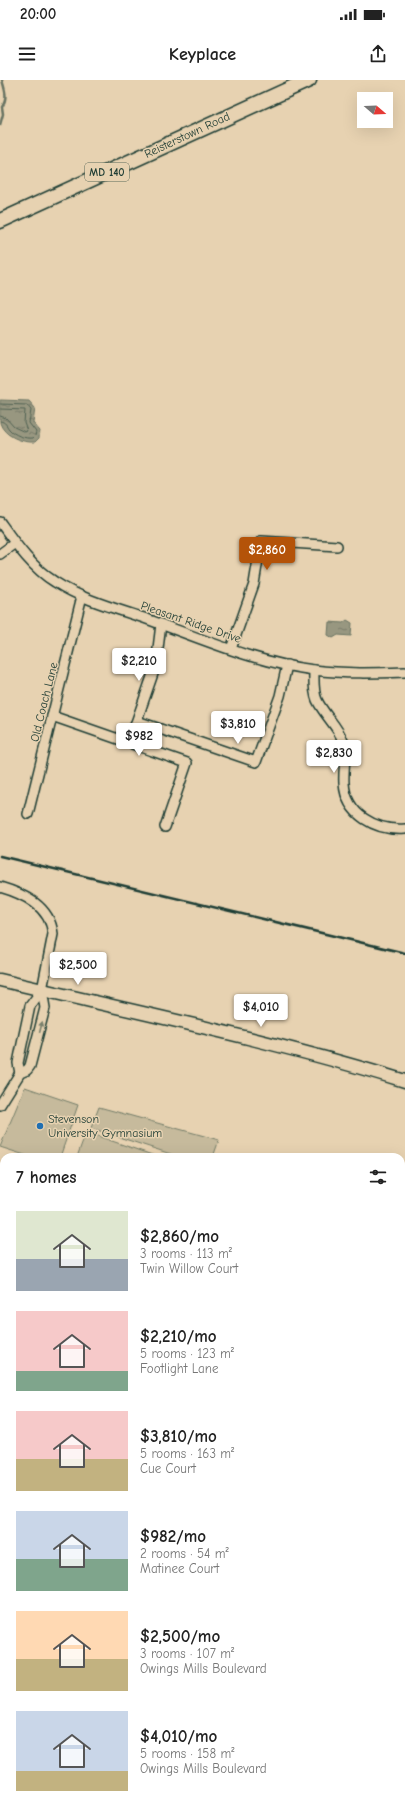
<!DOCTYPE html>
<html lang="en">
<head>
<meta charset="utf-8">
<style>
	body { margin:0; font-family:"Comic Neue",sans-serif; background:#f6f6f6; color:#222; height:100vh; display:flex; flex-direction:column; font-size:15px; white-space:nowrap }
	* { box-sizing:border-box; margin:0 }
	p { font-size:13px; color:#767676 }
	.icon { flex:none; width:22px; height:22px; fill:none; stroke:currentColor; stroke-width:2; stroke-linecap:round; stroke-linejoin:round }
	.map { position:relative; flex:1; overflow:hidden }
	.panel { position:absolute; left:0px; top:1073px; width:405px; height:656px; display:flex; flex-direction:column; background:#fff; border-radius:12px 12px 0 0; box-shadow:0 4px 16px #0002 }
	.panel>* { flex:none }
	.needle { width:26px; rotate:109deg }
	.buttons { position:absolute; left:357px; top:12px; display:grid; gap:8px }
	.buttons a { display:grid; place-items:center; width:36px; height:36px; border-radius:0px; background:#fff; box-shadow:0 4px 16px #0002; font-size:20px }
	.price { position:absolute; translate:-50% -34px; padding:0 9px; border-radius:4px; background:#fff; color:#222; font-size:13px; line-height:26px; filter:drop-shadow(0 1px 2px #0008) }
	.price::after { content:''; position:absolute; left:50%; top:24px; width:12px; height:9px; margin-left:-6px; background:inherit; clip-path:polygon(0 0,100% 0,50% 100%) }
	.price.active { background:#b45309; color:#fff }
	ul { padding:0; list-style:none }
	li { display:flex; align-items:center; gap:12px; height:100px; padding:0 16px }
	li span { display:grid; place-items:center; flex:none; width:112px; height:80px; border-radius:0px; color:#555 }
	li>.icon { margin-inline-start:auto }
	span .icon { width:48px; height:48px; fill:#fffc; stroke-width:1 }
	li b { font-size:17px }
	h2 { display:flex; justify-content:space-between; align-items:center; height:48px; padding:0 16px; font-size:17px }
	.status { display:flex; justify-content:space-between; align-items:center; height:28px; padding:0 20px; background:#fff; direction:ltr }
	.status svg { height:11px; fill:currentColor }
	header { display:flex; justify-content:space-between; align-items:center; height:52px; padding:0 16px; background:#fff; font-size:18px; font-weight:700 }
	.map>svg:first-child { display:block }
	.green { fill:#c6ba9c; stroke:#727c68 }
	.water { fill:url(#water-ripples); stroke:#687362 }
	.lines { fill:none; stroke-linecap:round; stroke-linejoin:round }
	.shore { stroke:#4f6152; stroke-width:1 }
	.stream { stroke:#687362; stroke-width:2.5 }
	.river { stroke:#989780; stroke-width:15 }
	.street-casing { stroke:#1f3d34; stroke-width:12 }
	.secondary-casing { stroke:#1f3d34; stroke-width:15 }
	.primary-casing { stroke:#1f3d34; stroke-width:17 }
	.street { stroke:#e7d2b1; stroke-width:9 }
	.secondary { stroke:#e7d2b1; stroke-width:12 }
	.primary { stroke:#e7d2b1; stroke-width:14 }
	.rail { stroke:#1f3d34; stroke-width:2.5 }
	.oneway { fill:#79806c }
	.poi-dot { fill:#1f6fb2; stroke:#e7d2b1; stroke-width:1.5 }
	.labels { text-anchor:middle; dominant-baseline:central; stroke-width:3; stroke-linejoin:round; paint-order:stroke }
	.shield { fill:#e7d2b1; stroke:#5b6a5a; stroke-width:1 }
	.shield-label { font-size:11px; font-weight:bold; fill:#1f3d34 }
	.street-label { font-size:12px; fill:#1f3d34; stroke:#e7d2b1 }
	.poi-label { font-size:12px; fill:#1f3d34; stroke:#e7d2b1; text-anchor:start }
</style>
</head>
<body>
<div class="status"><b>20:00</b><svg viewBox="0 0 49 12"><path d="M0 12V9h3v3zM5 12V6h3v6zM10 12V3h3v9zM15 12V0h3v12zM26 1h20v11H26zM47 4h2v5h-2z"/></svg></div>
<header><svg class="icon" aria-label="menu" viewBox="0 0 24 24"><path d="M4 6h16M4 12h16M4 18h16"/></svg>Keyplace<svg class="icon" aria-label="share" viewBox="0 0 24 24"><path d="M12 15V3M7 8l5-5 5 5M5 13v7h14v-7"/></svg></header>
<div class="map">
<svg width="405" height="1729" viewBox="0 0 405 1729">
	<defs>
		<pattern id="water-ripples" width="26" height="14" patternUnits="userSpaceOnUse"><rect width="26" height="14" fill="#989780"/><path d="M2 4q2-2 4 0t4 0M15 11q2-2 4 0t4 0" fill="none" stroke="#7b7c6a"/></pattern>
	</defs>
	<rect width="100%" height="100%" fill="#e7d2b1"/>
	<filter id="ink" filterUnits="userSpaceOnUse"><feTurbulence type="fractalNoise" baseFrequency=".025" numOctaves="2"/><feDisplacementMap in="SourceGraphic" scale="8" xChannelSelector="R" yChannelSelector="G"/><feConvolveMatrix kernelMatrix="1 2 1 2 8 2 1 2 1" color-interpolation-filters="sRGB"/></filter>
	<g filter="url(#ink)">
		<!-- green -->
		<g class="green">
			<path d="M25 1007 78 1025 60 1077H31L0 1067Z"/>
			<path d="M99 1027 219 1060 213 1077H180L91 1048Z"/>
			<path d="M86 1052 158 1077H77Z"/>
			<path d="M4 1484V1643L0 1635V1487Z"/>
			<path d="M6 1725H317L315 1729H6Z"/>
		</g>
		<!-- water -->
		<g class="water">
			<path d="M0 320 29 321 35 328 33 343 40 351 39 358 35 362C22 363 4 356 0 343 0 337 0 327 0 320Z"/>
			<path d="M347 540 352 543 351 556 338 555 333 558 328 555 329 542 343 543Z"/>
			<path d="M405 1401V1450H401V1402Z"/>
		</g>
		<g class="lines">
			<!-- shore -->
			<g class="shore">
				<path d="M0 324 27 325 31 330 29 343 36 352 35 356 33 358C25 359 14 355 9 349 6 345 6 342 0 341"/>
				<path d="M0 329 25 330 24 343 27 351 25 352 14 347 6 338 0 336"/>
			</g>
			<!-- stream -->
			<g class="stream">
				<path d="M0 45 3 34 2 27C8 18 5 10 2 0"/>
				<path d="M401 1227 405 1225"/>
				<path d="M0 1485 4 1466"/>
				<path d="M1 1680H4"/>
			</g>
			<!-- river -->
			<g class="river">
				<path d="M0 1678 4 1683"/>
				<path d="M0 1722 4 1718"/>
			</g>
			<defs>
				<g id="street">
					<path d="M0 442C15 463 32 488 55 502 81 519 114 528 144 538 200 558 256 583 314 590 345 594 375 593 405 592"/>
					<path d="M0 474 15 463"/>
					<path d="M231 569 254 504 261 461 337 466"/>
					<path d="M314 590C314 599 313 611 317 620 324 635 337 645 343 661 347 673 343 690 344 703 346 735 376 751 405 749"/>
					<path d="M52 636 187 683 165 747"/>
					<path d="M137 641 256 682 280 616 287 585"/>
					<path d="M129 663 156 585 161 544"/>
					<path d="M28 734 82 516"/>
					<path d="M0 807C24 814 50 826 53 854L42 910 45 928 30 986 27 990 20 993 0 1025"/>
					<path d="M20 993 18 983 30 926 42 910"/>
					<path d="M401 1671H405"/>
				</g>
				<path id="secondary" d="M0 900C135 932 272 960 405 1001"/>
				<path id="primary" d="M0 141 309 0"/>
			</defs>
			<!-- street casing -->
			<use href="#street" class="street-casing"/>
			<!-- secondary casing -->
			<use href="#secondary" class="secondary-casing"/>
			<!-- primary casing -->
			<use href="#primary" class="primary-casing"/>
			<!-- street -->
			<use href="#street" class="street"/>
			<!-- secondary -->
			<use href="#secondary" class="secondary"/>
			<!-- primary -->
			<use href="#primary" class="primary"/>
			<!-- rail -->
			<path class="rail" d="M0 776 405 873"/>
		</g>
		<!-- one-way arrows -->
		<defs><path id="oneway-solid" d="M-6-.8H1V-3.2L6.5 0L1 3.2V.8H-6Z"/></defs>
		<use class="oneway" href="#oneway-solid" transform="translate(41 947) rotate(-76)"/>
	</g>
	<!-- markers -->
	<circle class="poi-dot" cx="40" cy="1046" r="4"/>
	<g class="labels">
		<!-- shield labels -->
		<rect class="shield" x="85" y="83" width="44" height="18" rx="3"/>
		<g class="shield-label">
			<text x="107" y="92">MD 140</text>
		</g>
		<!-- street labels -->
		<g class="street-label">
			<text transform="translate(187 55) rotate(-25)">Reisterstown Road</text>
			<text transform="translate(191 542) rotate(19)">Pleasant Ridge Drive</text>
			<text transform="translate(44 622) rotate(-76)">Old Coach Lane</text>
		</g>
		<!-- poi labels -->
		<g class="poi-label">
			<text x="48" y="1039">Stevenson<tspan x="48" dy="14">University Gymnasium</tspan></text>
		</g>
	</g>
</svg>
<div class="buttons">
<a><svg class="needle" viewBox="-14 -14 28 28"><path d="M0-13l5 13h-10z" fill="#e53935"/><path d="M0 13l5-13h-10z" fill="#767676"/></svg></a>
</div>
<b class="price active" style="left:267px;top:491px">$2,860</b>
<b class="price" style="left:139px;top:602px">$2,210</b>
<b class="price" style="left:238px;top:665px">$3,810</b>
<b class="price" style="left:139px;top:677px">$982</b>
<b class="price" style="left:334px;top:694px">$2,830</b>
<b class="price" style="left:78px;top:906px">$2,500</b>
<b class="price" style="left:261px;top:948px">$4,010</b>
<section class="panel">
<h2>7 homes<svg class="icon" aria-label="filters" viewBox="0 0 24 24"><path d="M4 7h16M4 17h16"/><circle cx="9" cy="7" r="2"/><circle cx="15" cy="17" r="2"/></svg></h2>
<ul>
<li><span style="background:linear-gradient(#dfe7d0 60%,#9aa5b1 0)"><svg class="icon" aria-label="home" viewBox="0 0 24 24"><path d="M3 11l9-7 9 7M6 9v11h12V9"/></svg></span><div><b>$2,860/mo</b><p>3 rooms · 113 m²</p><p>Twin Willow Court</p></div></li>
<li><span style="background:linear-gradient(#f6c9c9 75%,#7fa58c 0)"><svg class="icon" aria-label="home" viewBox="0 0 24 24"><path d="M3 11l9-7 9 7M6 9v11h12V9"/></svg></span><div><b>$2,210/mo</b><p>5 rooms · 123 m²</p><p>Footlight Lane</p></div></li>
<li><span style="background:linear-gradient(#f6c9c9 60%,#c2b280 0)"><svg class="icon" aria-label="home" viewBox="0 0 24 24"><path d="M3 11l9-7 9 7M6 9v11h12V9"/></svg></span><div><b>$3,810/mo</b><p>5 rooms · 163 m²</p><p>Cue Court</p></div></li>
<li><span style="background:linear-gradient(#c9d6e8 60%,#7fa58c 0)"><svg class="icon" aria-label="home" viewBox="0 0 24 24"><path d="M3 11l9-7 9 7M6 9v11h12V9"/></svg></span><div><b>$982/mo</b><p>2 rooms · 54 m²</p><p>Matinee Court</p></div></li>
<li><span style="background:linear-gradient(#ffd9b3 60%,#c2b280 0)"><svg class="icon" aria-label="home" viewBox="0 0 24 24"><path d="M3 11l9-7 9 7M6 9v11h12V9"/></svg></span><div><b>$2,500/mo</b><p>3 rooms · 107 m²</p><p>Owings Mills Boulevard</p></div></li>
<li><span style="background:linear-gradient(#c9d6e8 75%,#c2b280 0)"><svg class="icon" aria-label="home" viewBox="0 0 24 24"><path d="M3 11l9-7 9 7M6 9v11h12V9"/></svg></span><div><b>$4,010/mo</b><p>5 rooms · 158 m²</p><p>Owings Mills Boulevard</p></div></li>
</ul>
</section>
</div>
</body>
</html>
